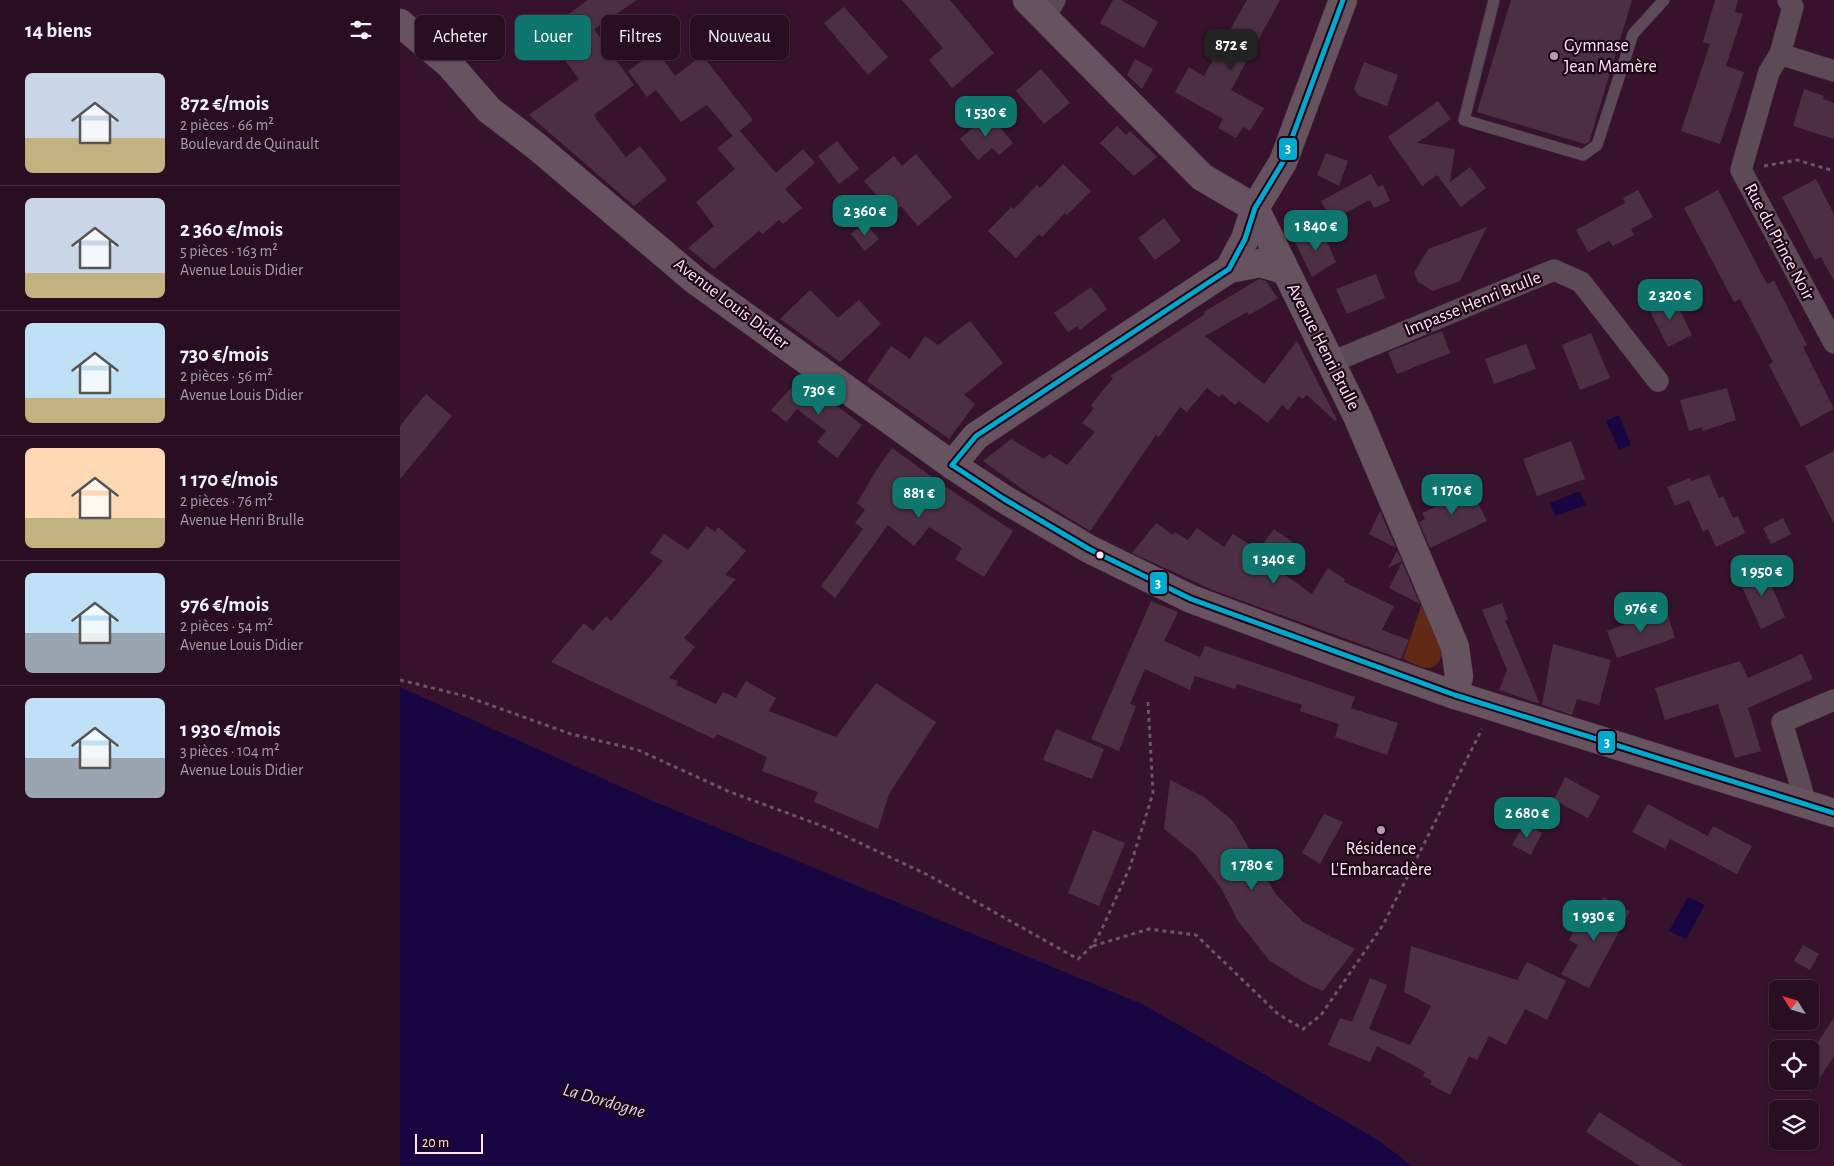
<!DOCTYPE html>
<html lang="fr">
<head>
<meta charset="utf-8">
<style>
	body { margin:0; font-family:"Alegreya Sans",sans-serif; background:#351c2f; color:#f1f3f6; height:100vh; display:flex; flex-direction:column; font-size:19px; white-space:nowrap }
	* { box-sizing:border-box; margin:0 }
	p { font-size:16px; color:#a59ca5 }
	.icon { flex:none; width:28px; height:28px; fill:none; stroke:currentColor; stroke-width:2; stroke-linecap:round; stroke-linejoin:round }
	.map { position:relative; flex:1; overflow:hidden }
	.side { display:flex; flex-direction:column; background:#290e22; width:400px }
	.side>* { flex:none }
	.guide { position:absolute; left:15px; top:15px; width:475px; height:45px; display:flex; gap:10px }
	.needle { width:32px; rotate:307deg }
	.fabs { position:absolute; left:1369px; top:980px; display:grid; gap:10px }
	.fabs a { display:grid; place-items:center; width:50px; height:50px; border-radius:8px; background:#290e22; box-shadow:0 1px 4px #0004,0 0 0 1px #452e40; font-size:25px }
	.scale { position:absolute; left:15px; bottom:12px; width:68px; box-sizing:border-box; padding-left:5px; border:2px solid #fee5f3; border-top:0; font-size:14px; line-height:18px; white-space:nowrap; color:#fee5f3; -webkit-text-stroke:4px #1e0414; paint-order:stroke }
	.price { position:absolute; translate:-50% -42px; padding:0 11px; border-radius:10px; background:#0f766e; color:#fff; font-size:16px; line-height:32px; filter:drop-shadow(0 1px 2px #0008) }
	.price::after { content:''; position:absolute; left:50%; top:30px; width:15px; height:11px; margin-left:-8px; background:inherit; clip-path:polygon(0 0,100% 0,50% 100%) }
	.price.on { background:#222; color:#fff }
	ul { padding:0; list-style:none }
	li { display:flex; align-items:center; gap:15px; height:125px; padding:0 25px }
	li+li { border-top:1px solid #452e40 }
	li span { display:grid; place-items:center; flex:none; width:140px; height:100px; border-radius:8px; color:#555 }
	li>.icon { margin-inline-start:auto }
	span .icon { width:60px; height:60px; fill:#fffc; stroke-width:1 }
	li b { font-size:21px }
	h2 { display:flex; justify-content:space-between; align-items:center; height:60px; padding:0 25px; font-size:21px }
	.chip { padding:0 18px; border-radius:8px; background:#290e22; box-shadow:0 1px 4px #0004,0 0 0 1px #452e40; font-size:18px; line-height:45px }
	.chip.on { background:#0f766e; color:#fff }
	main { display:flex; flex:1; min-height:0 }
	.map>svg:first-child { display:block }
	.green { fill:#612813 }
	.water { fill:#180642 }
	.building { fill:#4d2f44 }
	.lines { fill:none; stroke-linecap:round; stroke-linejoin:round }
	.lane-casing { stroke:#4b2f43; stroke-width:12 }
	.street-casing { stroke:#4b2f43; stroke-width:22 }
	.secondary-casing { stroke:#4b2f43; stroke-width:29 }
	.path { stroke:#685662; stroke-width:3; stroke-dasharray:4 4; stroke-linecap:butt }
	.lane { stroke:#5c4b56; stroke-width:11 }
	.street { stroke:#5c4b56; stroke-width:21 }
	.secondary { stroke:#675360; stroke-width:28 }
	.bus-1-casing { stroke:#1e0414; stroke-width:9 }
	.bus-1 { stroke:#00a9ce; stroke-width:5 }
	.poi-dot { fill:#b89bae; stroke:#1e0414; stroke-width:2 }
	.bus-dot { fill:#fee5f3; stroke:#1e0414; stroke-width:2 }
	.labels { text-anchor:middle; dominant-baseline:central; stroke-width:4.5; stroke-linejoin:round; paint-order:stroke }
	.poi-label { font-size:18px; fill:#fee5f3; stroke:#1e0414; text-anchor:start }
	.street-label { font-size:18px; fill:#fee5f3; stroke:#1e0414 }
	.water-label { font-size:19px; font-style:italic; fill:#d3d4ec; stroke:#1e0414 }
	.line-badge { stroke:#1e0414; stroke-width:2 }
	.badge-label { font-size:14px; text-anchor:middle; font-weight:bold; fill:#fff }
</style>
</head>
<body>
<main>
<section class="side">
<h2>14 biens<svg class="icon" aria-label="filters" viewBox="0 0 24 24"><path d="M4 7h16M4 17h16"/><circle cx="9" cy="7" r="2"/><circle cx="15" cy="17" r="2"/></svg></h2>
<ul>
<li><span style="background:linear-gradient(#c9d6e8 65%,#c2b280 0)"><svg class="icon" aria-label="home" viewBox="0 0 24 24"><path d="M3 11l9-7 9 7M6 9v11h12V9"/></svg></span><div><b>872 €/mois</b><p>2 pièces · 66 m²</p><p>Boulevard de Quinault</p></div></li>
<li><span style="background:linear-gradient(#c9d6e8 75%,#c2b280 0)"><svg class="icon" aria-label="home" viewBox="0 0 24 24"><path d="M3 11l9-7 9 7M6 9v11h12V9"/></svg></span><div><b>2 360 €/mois</b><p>5 pièces · 163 m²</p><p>Avenue Louis Didier</p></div></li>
<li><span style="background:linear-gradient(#bfe0f5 75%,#c2b280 0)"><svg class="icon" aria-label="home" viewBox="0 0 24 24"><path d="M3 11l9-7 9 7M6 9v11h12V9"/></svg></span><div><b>730 €/mois</b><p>2 pièces · 56 m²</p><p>Avenue Louis Didier</p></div></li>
<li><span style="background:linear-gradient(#ffd9b3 70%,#c2b280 0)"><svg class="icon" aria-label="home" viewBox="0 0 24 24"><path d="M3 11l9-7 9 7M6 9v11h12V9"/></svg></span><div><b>1 170 €/mois</b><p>2 pièces · 76 m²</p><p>Avenue Henri Brulle</p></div></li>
<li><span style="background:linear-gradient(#bfe0f5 60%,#9aa5b1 0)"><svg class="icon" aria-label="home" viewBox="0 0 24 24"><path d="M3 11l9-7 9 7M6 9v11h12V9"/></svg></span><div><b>976 €/mois</b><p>2 pièces · 54 m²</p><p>Avenue Louis Didier</p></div></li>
<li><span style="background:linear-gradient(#bfe0f5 60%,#9aa5b1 0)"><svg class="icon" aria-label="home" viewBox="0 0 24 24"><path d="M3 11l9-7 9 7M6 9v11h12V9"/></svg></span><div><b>1 930 €/mois</b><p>3 pièces · 104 m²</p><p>Avenue Louis Didier</p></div></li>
</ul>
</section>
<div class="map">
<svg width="1434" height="1166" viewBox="0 0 1434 1166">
	<rect width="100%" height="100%" fill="#37122d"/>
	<!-- green -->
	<path class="green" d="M1024 598 1043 653C1034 677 1022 667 1003 659Z"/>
	<!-- water -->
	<g class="water">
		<path d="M1219 415 1231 445 1219 450 1206 421Z"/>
		<path d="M1180 491 1186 505 1155 516 1150 503Z"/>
		<path d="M0 687 248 799 744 1005 978 1140 1012 1166H0Z"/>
		<path d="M1288 897 1305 905 1286 939 1269 931Z"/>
	</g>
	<!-- building -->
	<g class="building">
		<path d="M188 0H237L194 29 234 85 194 115 196 119 226 157 240 146 267 180 234 206 129 115 179 79 144 32Z"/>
		<path d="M502 0H550L594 53 552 88 529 60 543 48Z"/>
		<path d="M713 0H721L758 22 744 48 700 23Z"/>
		<path d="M847 0H880L831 90 864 108 850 131 843 127 836 138 818 128 823 119 775 92 789 67 804 76Z"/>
		<path d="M1111 0H1232L1189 142 1185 144 1077 112Z"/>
		<path d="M1315 0H1338L1335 12 1343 14 1326 66 1344 72 1320 144 1281 131 1310 44 1303 42Z"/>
		<path d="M444 7 488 57 468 75 424 23Z"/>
		<path d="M257 50 275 76 302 55 353 120 336 134 340 131 376 173 403 149 415 163 385 189 402 208 383 224 379 220 363 234 359 231 314 269 288 248 314 226 296 202 335 169 317 148 333 136 307 105 281 122 256 90 247 97 228 71Z"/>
		<path d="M735 59 753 69 742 89 727 75Z"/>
		<path d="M964 62 998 75 987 106 959 96 954 89Z"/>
		<path d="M641 69 670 103 644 124 616 91Z"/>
		<path d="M1404 89 1424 96 1423 99 1434 103V139L1393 126Z"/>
		<path d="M1038 101 1051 119 1017 143 1055 149 1050 182 1070 167 1086 188 1061 207 1037 175 1022 186 988 137Z"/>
		<path d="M589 114 613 143 599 155 592 148 578 160 560 139Z"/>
		<path d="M717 126 726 135 730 131 757 157 734 176 700 143Z"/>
		<path d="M437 141 459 169 439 184 418 156Z"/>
		<path d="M926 153 948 161 939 186 917 175Z"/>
		<path d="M516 154 552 197 518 226 501 206 492 213 464 181 494 156 502 166Z"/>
		<path d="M663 164 691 191 667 215 665 213 642 237 639 234 616 258 588 231 611 207 614 209 637 185 640 188Z"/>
		<path d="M971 174 978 187 983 185 990 201 974 208 970 200 931 220 921 201Z"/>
		<path d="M1416 179 1434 214V281L1421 257 1415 260 1382 197Z"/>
		<path d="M1238 190 1253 217 1231 229 1234 235 1213 246 1209 241 1188 252 1176 230 1225 203 1223 198Z"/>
		<path d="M1318 190 1367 284 1374 281 1407 345 1403 347 1434 409 1401 427 1369 365 1373 362 1340 299 1334 302 1284 208Z"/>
		<path d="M764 218 781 241 755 260 738 238Z"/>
		<path d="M465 223 479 239 465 251 451 234Z"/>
		<path d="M1087 227 1060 281 1033 291 1018 282 1014 273 1028 249Z"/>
		<path d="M921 229 936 262 912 277 895 242Z"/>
		<path d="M976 274 985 298 947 314 936 289Z"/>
		<path d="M859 279 866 281 878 298 849 315 847 312 805 336 864 384 897 341 937 420 935 421 907 395 903 399 899 396 888 410 882 405 868 423 839 401 835 405 822 394 819 397 807 388 787 412 780 407 759 437 756 435 690 531 628 493 583 461 611 439 644 459 650 454 667 465 695 432 682 423 694 408 691 405 713 378 710 376 805 314 804 312Z"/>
		<path d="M691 287 707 309 680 330 677 326 668 332 654 313Z"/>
		<path d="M410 290 438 318 459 300 481 324 440 362 380 319Z"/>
		<path d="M1273 296 1292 335 1268 347 1247 305Z"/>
		<path d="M570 321 603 363 564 395 575 404 549 439 467 381 491 346 510 359 525 336 538 345Z"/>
		<path d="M1042 331 1050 353 997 374 988 352Z"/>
		<path d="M1191 333 1210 378 1180 390 1162 345Z"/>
		<path d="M1126 344 1136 369 1094 384 1085 359Z"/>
		<path d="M400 378 462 425 437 458 417 442 426 431 397 409 386 422 371 410Z"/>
		<path d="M1327 388 1336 420 1303 431 1302 427 1289 431 1280 400Z"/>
		<path d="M26 394 52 416 0 479V426Z"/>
		<path d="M1171 441 1185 479 1137 496 1123 459Z"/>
		<path d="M492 448 546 487 613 531 584 577 555 559 562 548 529 527 514 546 488 525 435 598 421 586 463 529 455 523 465 510 457 503 477 469Z"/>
		<path d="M1434 451V524L1405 466Z"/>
		<path d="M1309 475 1319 498 1323 496 1333 518 1338 516 1345 533 1316 547 1308 529 1303 532 1289 500 1275 506 1267 487 1290 478 1291 481Z"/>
		<path d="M1067 481 1087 521 1030 548 1019 522 1025 519 1022 513 1043 503 1041 496Z"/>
		<path d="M980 511 996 548 969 534Z"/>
		<path d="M1383 518 1391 534 1371 544 1363 528Z"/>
		<path d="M756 523 773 535 775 532 788 540 797 528 824 547 833 534 854 547 855 544 860 548 874 529 898 546 881 572 912 594 928 568 945 579 944 582 994 606 982 630 1009 640 1001 659 815 591 732 553Z"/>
		<path d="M307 526 315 532 318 527 346 551 325 575 336 579 284 638 295 647 269 678 278 681 276 685 316 704 323 692 336 698 346 681 376 698 369 711 436 737 476 683 536 722 489 794 478 829 414 802 418 792 362 771 367 757 317 734 314 739 151 662 184 623 193 631 206 616 211 621 263 561 250 553 264 534 288 550Z"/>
		<path d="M997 551 1002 561 988 568Z"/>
		<path d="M1002 562 1020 604 989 588Z"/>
		<path d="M1363 566 1385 617 1361 629 1338 578Z"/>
		<path d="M751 601 778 612 764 641 800 657 805 646 955 697 951 708 998 723 987 755 935 737 939 724 900 711 902 705 837 684 835 689 795 676 790 690 745 669 730 704 736 706 719 751 691 739Z"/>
		<path d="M1102 603 1108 620H1105L1140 704 1099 690 1107 670 1082 610Z"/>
		<path d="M1266 609 1275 638 1217 658 1207 631Z"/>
		<path d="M1153 644 1211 660 1199 705 1177 699 1172 715 1142 705Z"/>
		<path d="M1402 654 1413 679 1348 708 1361 751 1335 758 1318 704 1265 720 1255 688 1340 661 1348 678Z"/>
		<path d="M656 729 704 749 692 779 643 760Z"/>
		<path d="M1165 777 1200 796 1188 818 1154 800Z"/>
		<path d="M770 780 804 797 833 821 875 893 903 922 955 949 923 991 905 983 869 960 838 921 821 888 795 854 764 829Z"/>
		<path d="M1248 804 1308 836 1313 826 1352 846 1337 874 1270 839 1265 849 1232 832Z"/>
		<path d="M924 814 943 822 920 864 902 853Z"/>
		<path d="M1125 823 1142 833 1131 855 1112 845Z"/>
		<path d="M693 830 725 843 699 906 668 893Z"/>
		<path d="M1203 897 1230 911 1189 988 1161 974 1178 945 1169 940 1179 920 1188 925Z"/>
		<path d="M1403 945 1419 954 1410 970 1394 961Z"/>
		<path d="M1011 946 1117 980 1127 962 1166 981 1147 1020 1125 1009 1106 1045 1089 1036 1077 1060 1069 1056 1050 1095 1030 1084 1032 1081 1023 1076 1025 1072 977 1046 970 1062 928 1045 940 1018 952 1022 970 978 987 985 969 1029 1010 1045 1031 1006 1004 992Z"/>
		<path d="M1434 1018V1056L1410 1093V1054Z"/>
		<path d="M1199 1112 1285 1166H1240L1186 1132Z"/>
	</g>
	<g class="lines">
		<defs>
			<path id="lane" d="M1094 0 1064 120 1183 155 1197 145 1233 34 1264 0"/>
			<g id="street">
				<path d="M1388 0 1393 7 1380 54 1434 71"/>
				<path d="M645 17 655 0"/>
				<path d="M1380 54 1369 72 1341 170 1434 343"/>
				<path d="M932 362 1154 270 1181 282 1258 381"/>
				<path d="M1406 804 1382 722 1434 700"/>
			</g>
			<g id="secondary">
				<path d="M627 0 802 177 855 208 958 418 1055 647 1059 676 1055 695"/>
				<path d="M0 23 50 65 89 110 135 145 296 281 552 465 604 499 689 549 791 599 936 653 1055 695 1434 813"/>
				<path d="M829 269 845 239 855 208 883 162 943 0"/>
				<path d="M552 465 576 436 829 269 860 263 884 270"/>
			</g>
		</defs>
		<!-- lane casing -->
		<use href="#lane" class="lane-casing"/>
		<!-- street casing -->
		<use href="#street" class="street-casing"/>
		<!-- secondary casing -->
		<use href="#secondary" class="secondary-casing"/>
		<!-- path -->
		<g class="path">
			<path d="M1364 166 1397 160 1434 171"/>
			<path d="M0 680 65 696 171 734 238 750 330 792 428 828 528 875 678 959 692 946 701 931 730 867 753 793 748 702"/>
			<path d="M693 946 749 929 796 935 878 1014 903 1029 921 1015 983 925 1082 729"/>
		</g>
		<!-- lane -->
		<use href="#lane" class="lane"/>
		<!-- street -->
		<use href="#street" class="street"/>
		<!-- secondary -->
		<use href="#secondary" class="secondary"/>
		<defs>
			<g id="bus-1">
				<path d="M552 465 604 499 689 549 791 599 1055 695 1434 813"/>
				<path d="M552 465 576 436 829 269 845 239 855 208 883 162 943 0"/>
			</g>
		</defs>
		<!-- bus-1 casing -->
		<use href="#bus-1" class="bus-1-casing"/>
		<!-- bus-1 -->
		<use href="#bus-1" class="bus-1"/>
	</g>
	<!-- markers -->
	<g class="poi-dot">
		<circle cx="1154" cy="56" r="5"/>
		<circle cx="981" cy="830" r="5"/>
	</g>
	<circle class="bus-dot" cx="700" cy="555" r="4.5"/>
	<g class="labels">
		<!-- poi labels -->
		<g class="poi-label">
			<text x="1164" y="46">Gymnase<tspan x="1164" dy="21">Jean Mamère</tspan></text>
			<text x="981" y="849" text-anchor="middle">Résidence<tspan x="981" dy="21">L'Embarcadère</tspan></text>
		</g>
		<!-- street labels -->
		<g class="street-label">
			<text transform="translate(1379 242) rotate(62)">Rue du Prince Noir</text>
			<text transform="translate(331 304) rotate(37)">Avenue Louis Didier</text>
			<text transform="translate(1073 304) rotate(-22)">Impasse Henri Brulle</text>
			<text transform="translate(923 347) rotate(63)">Avenue Henri Brulle</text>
		</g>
		<!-- water labels -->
		<g class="water-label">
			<text transform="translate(204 1101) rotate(16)">La Dordogne</text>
		</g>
	</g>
	<g class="line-badge">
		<rect x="878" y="137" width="20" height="24" rx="5" fill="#00a9ce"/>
		<rect x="749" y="571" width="19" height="24" rx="5" fill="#00a9ce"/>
		<rect x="1197" y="730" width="19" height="24" rx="5" fill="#00a9ce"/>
	</g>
	<g class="badge-label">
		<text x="888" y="153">3</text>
		<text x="758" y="588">3</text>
		<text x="1207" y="747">3</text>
	</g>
</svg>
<div class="fabs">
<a><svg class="needle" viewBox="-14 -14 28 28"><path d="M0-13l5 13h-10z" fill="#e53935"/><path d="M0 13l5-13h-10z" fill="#a59ca5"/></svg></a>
<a><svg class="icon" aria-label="locate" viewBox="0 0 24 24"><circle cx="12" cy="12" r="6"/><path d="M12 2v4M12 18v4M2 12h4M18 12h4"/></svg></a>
<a><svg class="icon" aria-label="layers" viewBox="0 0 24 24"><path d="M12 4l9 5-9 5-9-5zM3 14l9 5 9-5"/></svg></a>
</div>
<div class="scale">20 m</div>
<b class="price on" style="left:831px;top:71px">872 €</b>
<b class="price" style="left:586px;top:138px">1 530 €</b>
<b class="price" style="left:465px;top:237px">2 360 €</b>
<b class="price" style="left:916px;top:252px">1 840 €</b>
<b class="price" style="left:1270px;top:321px">2 320 €</b>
<b class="price" style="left:419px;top:416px">730 €</b>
<b class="price" style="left:1052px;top:516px">1 170 €</b>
<b class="price" style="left:519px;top:519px">881 €</b>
<b class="price" style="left:874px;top:585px">1 340 €</b>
<b class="price" style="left:1362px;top:597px">1 950 €</b>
<b class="price" style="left:1241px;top:634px">976 €</b>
<b class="price" style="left:1127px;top:839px">2 680 €</b>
<b class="price" style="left:852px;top:891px">1 780 €</b>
<b class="price" style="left:1194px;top:942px">1 930 €</b>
<div class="guide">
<a class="chip">Acheter</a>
<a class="chip on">Louer</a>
<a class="chip">Filtres</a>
<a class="chip">Nouveau</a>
</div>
</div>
</main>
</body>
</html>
